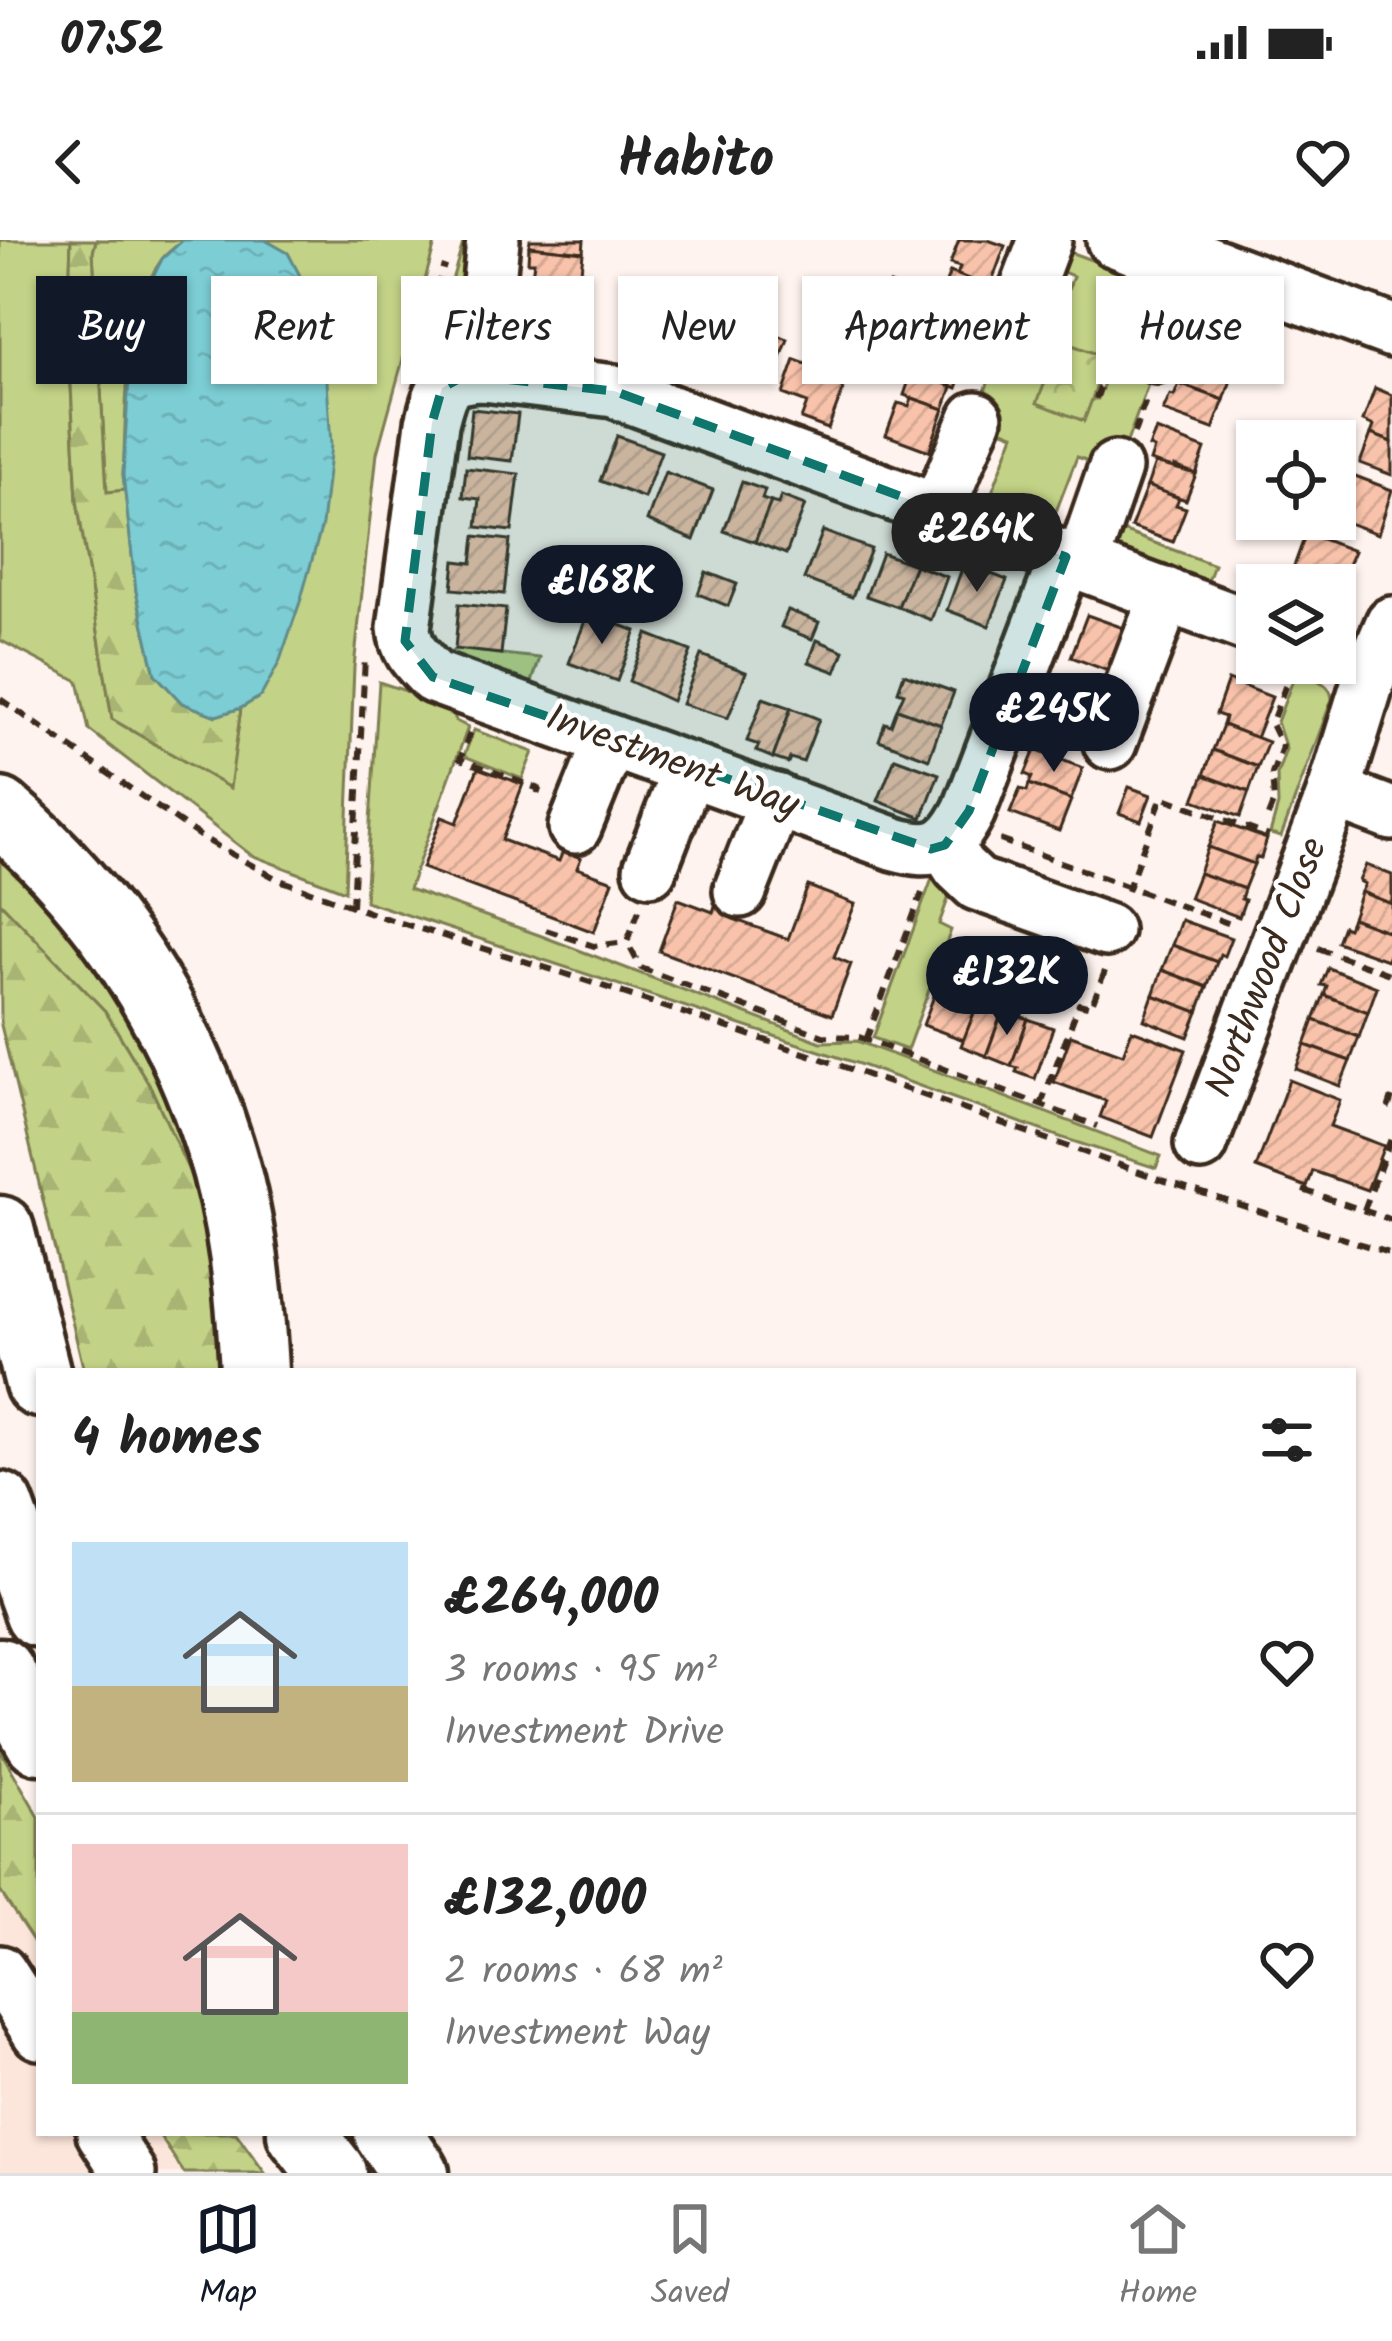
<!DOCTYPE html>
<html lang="en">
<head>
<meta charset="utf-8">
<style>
	body { margin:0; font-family:Kalam,sans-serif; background:#f2f2f2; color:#222; height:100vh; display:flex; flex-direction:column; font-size:45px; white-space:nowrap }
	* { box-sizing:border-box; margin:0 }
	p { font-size:39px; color:#767676 }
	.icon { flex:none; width:66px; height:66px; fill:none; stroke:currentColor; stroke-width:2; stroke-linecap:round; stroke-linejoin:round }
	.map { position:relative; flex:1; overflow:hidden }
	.panel { position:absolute; left:36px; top:1128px; width:1320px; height:768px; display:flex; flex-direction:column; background:#fff; border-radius:0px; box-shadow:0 3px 9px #0004 }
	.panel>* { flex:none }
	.banner { position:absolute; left:36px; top:36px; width:1320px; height:108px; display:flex; gap:24px }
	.buttons { position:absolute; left:1236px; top:180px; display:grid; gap:24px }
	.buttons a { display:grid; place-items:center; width:120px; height:120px; border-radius:0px; background:#fff; box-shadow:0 3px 9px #0004; font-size:60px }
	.price { position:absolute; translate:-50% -102px; padding:0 27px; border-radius:42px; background:#111827; color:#fff; font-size:39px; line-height:78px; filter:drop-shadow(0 3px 6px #0008) }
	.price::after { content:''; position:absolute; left:50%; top:72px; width:36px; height:27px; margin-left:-18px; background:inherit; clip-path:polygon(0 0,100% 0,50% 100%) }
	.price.active { background:#222; color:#fff }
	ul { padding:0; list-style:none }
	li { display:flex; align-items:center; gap:36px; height:300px; padding:0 36px }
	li+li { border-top:3px solid #e0e0e0 }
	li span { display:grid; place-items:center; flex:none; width:336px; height:240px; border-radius:0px; color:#555 }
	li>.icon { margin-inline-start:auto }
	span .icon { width:144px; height:144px; fill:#fffc; stroke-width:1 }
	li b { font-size:51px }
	h2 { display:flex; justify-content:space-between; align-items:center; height:144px; padding:0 36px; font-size:51px }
	.chip { padding:0 42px; border-radius:0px; background:#fff; box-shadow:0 3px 9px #0004; font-size:42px; line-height:108px }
	.chip.active { background:#111827; color:#fff }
	.status { display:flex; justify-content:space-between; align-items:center; height:84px; padding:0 60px; background:#fff; direction:ltr }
	.status svg { height:33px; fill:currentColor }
	header { display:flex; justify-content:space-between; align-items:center; height:156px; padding:0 36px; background:#fff; font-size:54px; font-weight:700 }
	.menu { display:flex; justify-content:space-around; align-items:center; height:168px; border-top:3px solid #e0e0e0; background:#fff; font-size:33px; color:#767676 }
	.menu a { display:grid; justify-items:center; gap:6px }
	.menu .active { color:#111827 }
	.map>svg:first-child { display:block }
	.built { fill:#fce5da }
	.grass { fill:#c2d286; stroke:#7e7e52; stroke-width:3 }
	.forest { fill:url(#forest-firs); stroke:#7e7e52; stroke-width:3 }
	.park { fill:url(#park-crowns); stroke:#7e7e52; stroke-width:3 }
	.water { fill:url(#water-ripples); stroke:#628c8b; stroke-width:3 }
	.building { fill:url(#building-hatch); stroke:#3b2a1e; stroke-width:3 }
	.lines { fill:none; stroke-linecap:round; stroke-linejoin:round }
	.minor-casing { stroke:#3b2a1e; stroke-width:60 }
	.highway-casing { stroke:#3b2a1e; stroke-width:75 }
	.path { stroke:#3b2a1e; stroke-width:6; stroke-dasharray:12 9; stroke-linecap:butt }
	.minor { stroke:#fff; stroke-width:51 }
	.highway { stroke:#fff; stroke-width:66 }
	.marked { fill:#0f766e; fill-opacity:0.2; stroke:#0f766e; stroke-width:9; stroke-dasharray:24 15; stroke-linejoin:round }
	.labels { text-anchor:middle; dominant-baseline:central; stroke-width:9; stroke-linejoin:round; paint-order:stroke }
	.street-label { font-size:39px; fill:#3b2a1e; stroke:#fff }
</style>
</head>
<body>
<div class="status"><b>07:52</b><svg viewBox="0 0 49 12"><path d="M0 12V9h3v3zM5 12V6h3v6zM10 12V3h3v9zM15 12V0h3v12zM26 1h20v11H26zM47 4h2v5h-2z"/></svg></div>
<header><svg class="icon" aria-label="back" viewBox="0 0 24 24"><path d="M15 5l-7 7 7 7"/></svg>Habito<svg class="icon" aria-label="heart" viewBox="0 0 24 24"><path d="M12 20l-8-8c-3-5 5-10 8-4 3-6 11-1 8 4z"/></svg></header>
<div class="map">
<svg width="1392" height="1933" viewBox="0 0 1392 1933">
	<defs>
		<pattern id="forest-firs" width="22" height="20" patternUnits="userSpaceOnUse" patternTransform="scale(3)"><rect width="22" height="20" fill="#c2d286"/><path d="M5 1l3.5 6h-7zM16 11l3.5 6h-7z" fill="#a8b473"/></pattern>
		<pattern id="park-crowns" width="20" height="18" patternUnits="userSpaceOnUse" patternTransform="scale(3)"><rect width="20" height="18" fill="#c2d286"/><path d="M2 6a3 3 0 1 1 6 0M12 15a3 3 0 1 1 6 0" fill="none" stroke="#a8b473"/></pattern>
		<pattern id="water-ripples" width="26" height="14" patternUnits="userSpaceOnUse" patternTransform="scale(3)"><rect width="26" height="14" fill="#7ccdd4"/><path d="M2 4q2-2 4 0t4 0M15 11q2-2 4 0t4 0" fill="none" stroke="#6cb0b6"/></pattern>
		<pattern id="building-hatch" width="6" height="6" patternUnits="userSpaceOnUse" patternTransform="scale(3)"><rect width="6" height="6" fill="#f9c3ab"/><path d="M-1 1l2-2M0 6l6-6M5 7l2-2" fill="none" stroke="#d6a893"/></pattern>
	</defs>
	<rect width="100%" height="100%" fill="#fef3ee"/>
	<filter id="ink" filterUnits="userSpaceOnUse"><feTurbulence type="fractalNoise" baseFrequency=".00833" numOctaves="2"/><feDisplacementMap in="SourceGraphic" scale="24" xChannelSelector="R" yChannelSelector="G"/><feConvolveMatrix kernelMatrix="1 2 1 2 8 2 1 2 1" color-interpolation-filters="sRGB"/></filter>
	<g filter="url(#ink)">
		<!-- built -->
		<path class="built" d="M0 1651 39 1710V1893H157L182 1933H0Z"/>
		<!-- grass -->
		<g class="grass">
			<path d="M0 0H71L68 89 77 260 112 479 229 547 241 468 261 456 325 109 309 53 288 13 265 0H436L377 213 354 427 345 651 251 615 89 490 78 441 0 400Z"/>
			<path d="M96 0H183C177 6 167 12 162 19 122 74 127 170 123 235L125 250 107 253 93 12Z"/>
			<path d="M464 0H481L468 108 433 103Z"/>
			<path d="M1056 7 1132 35 1102 116 1061 101 1084 180 1092 159H1098L1114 116 1109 113 1138 38 1142 40 1121 98 1147 108 1156 123 1120 221 1103 226 1077 217 1050 287 988 263 1014 194 991 185 979 168 1013 74 1033 69 1058 78 1073 36 1048 26Z"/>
			<path d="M1109 286 1214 325 1206 346 1101 305Z"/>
			<path d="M455 409 540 418 531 445 449 414Z"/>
			<path d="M1302 434C1316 440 1331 443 1332 459L1281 597 1270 594 1278 565 1277 535 1286 509 1277 482 1294 437Z"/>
			<path d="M379 442 451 466 456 481 468 487 409 649 539 695 821 802 857 801 1161 916 1156 928 1060 897 859 824 365 661Z"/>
			<path d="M474 490 533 512 522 539 464 516Z"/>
			<path d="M0 610 61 665 163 813 198 951 151 848 105 771 0 662Z"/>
			<path d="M940 635 951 651 939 684 951 690 907 810 873 798 933 636Z"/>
		</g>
		<!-- forest -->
		<g class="forest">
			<path d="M71 0H96L93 12 107 252 125 250 136 351 155 434 182 463 216 476 241 468 230 548 112 479 77 260 68 88Z"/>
			<path d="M0 662 105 771 151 848 198 951 220 1041 228 1131H84L1 785Z"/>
			<path d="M0 1510 39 1577V1710L0 1651Z"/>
			<path d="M158 1893H236L265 1933H184Z"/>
		</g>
		<!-- park -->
		<path class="park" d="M1061 101 1107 118 1084 181 1037 163Z"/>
		<!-- water -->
		<path class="water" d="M183 0H265L288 13 309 53 325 110 331 205 322 285 300 362 279 423 261 456 241 468 216 476 182 463 155 434 136 351 123 235 131 105 144 55 162 19Z"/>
		<!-- building -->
		<g class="building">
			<path d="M530 0H584L583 12 529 6Z"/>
			<path d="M959 0H988L1005 6 990 47 957 35 960 27 950 24Z"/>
			<path d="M529 6 583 12 580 41 532 36 534 22H528Z"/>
			<path d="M950 32 990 47 981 70 941 55Z"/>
			<path d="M941 55 985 72 981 84 985 85 979 102 930 84Z"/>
			<path d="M519 58 567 62 561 110 513 105Z"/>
			<path d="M660 69 687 80 668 129 653 123 655 118 644 113Z"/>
			<path d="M856 71 874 78 857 122 840 116Z"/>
			<path d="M687 80 714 90 698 134 687 129 685 135 668 129Z"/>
			<path d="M1207 80 1250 97 1237 131 1227 127 1224 134 1191 121Z"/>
			<path d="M744 82 788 99 771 145 754 139 753 142 725 132Z"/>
			<path d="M923 103 972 121 965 139 961 137 957 148 913 129Z"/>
			<path d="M795 120 847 139 828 189 801 179 807 163 783 154Z"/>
			<path d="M1191 121 1232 137 1224 160 1182 145Z"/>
			<path d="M913 129 952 147 944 169 904 155Z"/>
			<path d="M1179 144 1224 160 1213 189 1163 171 1170 155 1174 156Z"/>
			<path d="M1375 148 1392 155V202L1371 194 1374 186 1363 181Z"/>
			<path d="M912 158 944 169 929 211 886 195 898 163 909 166Z"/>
			<path d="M472 169 518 174 512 221 467 216Z"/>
			<path d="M1156 190 1205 209 1196 234 1175 226 1174 230 1150 221 1154 209 1149 207Z"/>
			<path d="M1371 194 1392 202V235L1360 223Z"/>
			<path d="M617 196 661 212 644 258 600 241Z"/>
			<path d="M1155 223 1196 234 1186 260 1147 246Z"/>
			<path d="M466 228 519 234 512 291 477 287 480 259 463 257Z"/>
			<path d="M665 232 713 250 694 300 647 281Z"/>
			<path d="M1350 234 1392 250 1378 294 1335 278Z"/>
			<path d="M742 242 765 250 762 259 771 262 755 302 724 291Z"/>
			<path d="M1147 246 1179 258 1176 265 1186 268 1173 302 1131 287Z"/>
			<path d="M781 256 805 265 786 314 755 302 771 262 778 264Z"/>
			<path d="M823 291 871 309 852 357 804 339Z"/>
			<path d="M1306 293 1354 311 1335 354V345H1303L1289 340Z"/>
			<path d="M475 296 510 300 504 354 452 349 455 321 472 323Z"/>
			<path d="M882 313 915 325 898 367 866 356Z"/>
			<path d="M964 323 1007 340 989 386 947 370Z"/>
			<path d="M915 325 947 337 931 380 898 367Z"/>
			<path d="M706 332 737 344 728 366 698 354Z"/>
			<path d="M459 364 506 369 501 414 455 409Z"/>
			<path d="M788 370 819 382 812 399 781 387Z"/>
			<path d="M588 373 636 391 617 441 569 423Z"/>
			<path d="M1087 375 1132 391 1116 434 1071 417Z"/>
			<path d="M647 394 691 411 672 461 629 441Z"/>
			<path d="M817 400 844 411 836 432 809 422Z"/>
			<path d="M701 415 746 432 728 478 682 464Z"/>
			<path d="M904 434 954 452 941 485 897 469 904 453 898 451Z"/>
			<path d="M1228 440 1272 457 1256 498 1223 485 1225 477 1216 474Z"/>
			<path d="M763 458 791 468 773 518 756 511 759 505 747 501Z"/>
			<path d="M791 468 819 479 803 522 790 518 788 523 773 518Z"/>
			<path d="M897 469 941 485 929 519 879 500 885 483 891 485Z"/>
			<path d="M1223 485 1268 502 1258 527 1213 510Z"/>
			<path d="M1035 510 1083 528 1071 560 1029 544 1032 537 1025 534Z"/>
			<path d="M1213 510 1258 527 1249 552 1204 535Z"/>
			<path d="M895 518 939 534 922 578 878 561Z"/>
			<path d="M478 528 523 544 502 600 559 621 563 611 581 618 577 628 613 641 594 692 422 628 442 577 457 583Z"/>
			<path d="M1204 535 1249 552 1240 577 1194 560Z"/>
			<path d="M1029 544 1071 560 1059 591 1010 573 1020 549 1027 551Z"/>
			<path d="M1129 547 1151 555 1141 581 1119 573Z"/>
			<path d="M1218 581 1267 599 1261 618 1256 617 1254 624 1208 607Z"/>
			<path d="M1208 607 1254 624 1244 649 1199 633Z"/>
			<path d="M1366 625 1392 635V664L1361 652 1365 644 1359 641Z"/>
			<path d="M1199 633 1244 649 1241 659 1245 660 1239 677 1189 658Z"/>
			<path d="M808 646 855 664 834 717 851 724 832 775 659 711 678 659 713 672 716 663 737 670 733 679 788 699Z"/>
			<path d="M1361 652 1392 664V693L1352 678Z"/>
			<path d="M1352 678 1392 693V706L1387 720 1337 702 1343 686 1348 688Z"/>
			<path d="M1181 680 1231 698 1224 716 1220 714 1217 722 1172 705Z"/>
			<path d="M1172 705 1217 722 1207 747 1162 730Z"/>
			<path d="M1328 728 1377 747 1368 772 1324 755 1327 746 1321 745Z"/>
			<path d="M1162 730 1207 747 1198 772 1153 755Z"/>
			<path d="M940 740 973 753 968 764 976 767 964 800 923 785Z"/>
			<path d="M1153 755 1198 772 1188 797 1144 780Z"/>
			<path d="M1324 755 1368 772 1359 797 1314 780Z"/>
			<path d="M979 761 1003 770 986 816 961 806Z"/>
			<path d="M1003 770 1028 779 1011 826 986 816Z"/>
			<path d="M1028 779 1053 788 1035 839 1016 832 1018 828 1011 826Z"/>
			<path d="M1314 780 1359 797 1350 821 1305 805Z"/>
			<path d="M1132 790 1186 810 1153 897 1100 877 1106 861 1054 842 1071 795 1123 814Z"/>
			<path d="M1305 805 1350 821 1340 846 1296 829Z"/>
			<path d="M1289 840 1340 860 1330 886 1384 906 1367 950 1313 931 1307 947 1256 928Z"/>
		</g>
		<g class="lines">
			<defs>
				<g id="minor">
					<path d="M1113 0 1144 12 1196 18 1392 91"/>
					<path d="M1019 69 1045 0"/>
					<path d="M1157 117 1196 18"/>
					<path d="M484 135 482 116 493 0"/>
					<path d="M938 270 976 178"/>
					<path d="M1066 317 969 571C950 608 935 615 895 604L433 437C418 421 406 411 404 388L432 183C441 147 444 136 484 135L614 151 1257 389"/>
					<path d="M1082 323 1115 228"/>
					<path d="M1392 383 1371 432 1334 552 1392 574"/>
					<path d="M1110 503 1166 354"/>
					<path d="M575 587 610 501"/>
					<path d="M945 605 959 627 977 644 1106 690"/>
					<path d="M650 629 689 529"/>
					<path d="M740 651 776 560"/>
					<path d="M1201 904 1334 552"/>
					<path d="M0 1732 39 1793"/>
					<path d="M103 1893 129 1933"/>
				</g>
				<g id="highway">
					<path d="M0 572C103 659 179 777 219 905 242 977 250 1056 254 1131"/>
					<path d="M0 990 39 1143"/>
					<path d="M0 1266 39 1373"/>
					<path d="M0 1432 39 1500"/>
					<path d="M301 1893 332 1933"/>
					<path d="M388 1893 415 1933"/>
				</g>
			</defs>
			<!-- minor casing -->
			<use href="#minor" class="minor-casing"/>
			<!-- highway casing -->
			<use href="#highway" class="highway-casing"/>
			<!-- path -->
			<g class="path">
				<path d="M892 43 881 74 994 117"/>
				<path d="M418 110 444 25"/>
				<path d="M865 114 881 74"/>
				<path d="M1094 155 1097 156 1111 117 1106 114 1128 54"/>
				<path d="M1134 193 1146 160"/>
				<path d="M0 459 201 597 277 639 382 677 563 733 822 819 1159 939 1392 1014"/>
				<path d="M470 493 460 519 539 549 537 555"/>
				<path d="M1268 576 1274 561 1272 534 1282 507 1271 484 1294 423"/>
				<path d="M1000 600 1236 686"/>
				<path d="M1127 651 1162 557 1269 596"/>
				<path d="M352 666 365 418"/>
				<path d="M639 670 627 702 641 728 823 796 859 797 1097 886"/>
				<path d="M546 690 594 706 627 702"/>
				<path d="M1318 708 1392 735"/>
				<path d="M866 800 922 653"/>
				<path d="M1392 857 1389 866 1392 867"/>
				<path d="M1041 865 1079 764 1091 767 1105 731"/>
				<path d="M1303 950 1392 980"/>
				<path d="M1364 970 1392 896"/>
			</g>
			<!-- minor -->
			<use href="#minor" class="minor"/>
			<!-- highway -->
			<use href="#highway" class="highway"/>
		</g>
	</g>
	<!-- marked area -->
	<path class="marked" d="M466 135 614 151 1066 317 969 571 945 605 931 609 433 437 405 401 432 183 442 148Z"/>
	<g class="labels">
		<!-- street labels -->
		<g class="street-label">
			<text transform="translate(672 523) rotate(20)">Investment Way</text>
			<text transform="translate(1268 728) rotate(-69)">Northwood Close</text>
		</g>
	</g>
</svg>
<div class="buttons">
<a><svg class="icon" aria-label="locate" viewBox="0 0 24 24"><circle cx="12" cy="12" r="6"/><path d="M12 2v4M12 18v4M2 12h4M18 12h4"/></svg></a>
<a><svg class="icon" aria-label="layers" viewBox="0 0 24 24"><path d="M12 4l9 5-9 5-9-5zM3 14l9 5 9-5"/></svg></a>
</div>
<b class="price active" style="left:977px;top:355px">£264K</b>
<b class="price" style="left:602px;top:407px">£168K</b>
<b class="price" style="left:1054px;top:535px">£245K</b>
<b class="price" style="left:1007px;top:798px">£132K</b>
<div class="banner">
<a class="chip active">Buy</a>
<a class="chip">Rent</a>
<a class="chip">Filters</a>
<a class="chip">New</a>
<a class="chip">Apartment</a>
<a class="chip">House</a>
</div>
<section class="panel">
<h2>4 homes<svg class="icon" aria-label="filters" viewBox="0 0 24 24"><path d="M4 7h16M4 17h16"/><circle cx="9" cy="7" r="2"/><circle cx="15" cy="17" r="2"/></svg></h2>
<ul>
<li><span style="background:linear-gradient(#bfe0f5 60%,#c2b280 0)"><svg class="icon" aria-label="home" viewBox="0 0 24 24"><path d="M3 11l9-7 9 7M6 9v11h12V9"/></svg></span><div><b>£264,000</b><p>3 rooms · 95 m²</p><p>Investment Drive</p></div><svg class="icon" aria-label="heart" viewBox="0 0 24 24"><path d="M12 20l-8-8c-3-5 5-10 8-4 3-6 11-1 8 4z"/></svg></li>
<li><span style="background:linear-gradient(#f6c9c9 70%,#8fb573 0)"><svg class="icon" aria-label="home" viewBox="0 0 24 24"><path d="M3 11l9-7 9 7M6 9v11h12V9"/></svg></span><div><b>£132,000</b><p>2 rooms · 68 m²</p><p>Investment Way</p></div><svg class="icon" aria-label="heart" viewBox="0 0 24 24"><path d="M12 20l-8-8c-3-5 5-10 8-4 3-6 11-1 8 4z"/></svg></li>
</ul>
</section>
</div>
<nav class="menu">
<a class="active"><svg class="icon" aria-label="map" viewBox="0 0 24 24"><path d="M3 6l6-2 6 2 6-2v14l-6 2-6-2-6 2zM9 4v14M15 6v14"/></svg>Map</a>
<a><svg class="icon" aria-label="saved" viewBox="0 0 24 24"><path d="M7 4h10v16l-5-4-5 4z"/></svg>Saved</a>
<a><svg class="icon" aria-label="home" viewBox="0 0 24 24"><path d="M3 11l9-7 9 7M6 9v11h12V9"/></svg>Home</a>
</nav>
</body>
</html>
